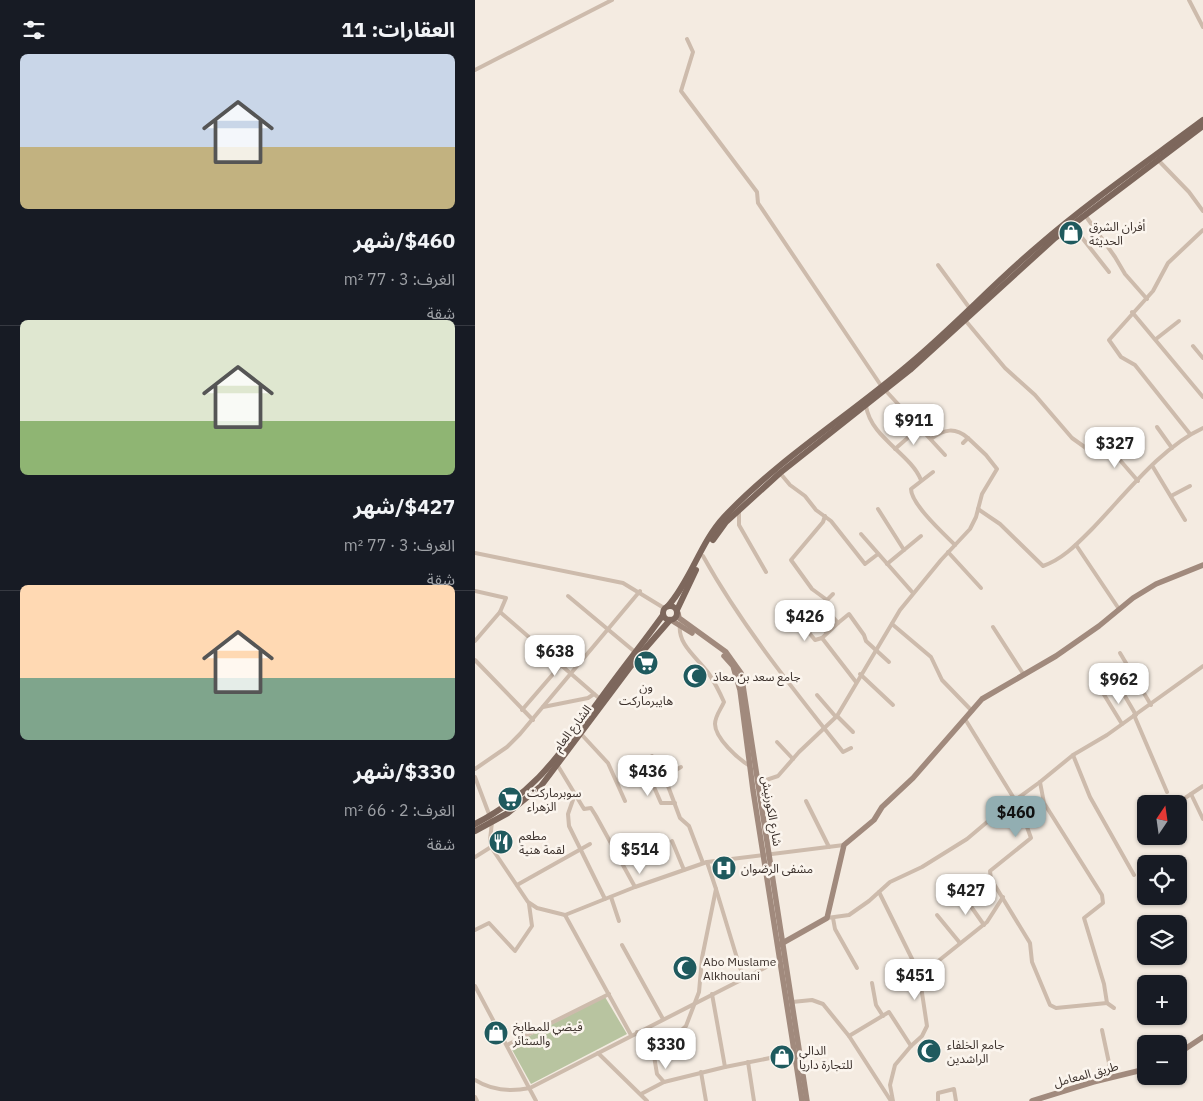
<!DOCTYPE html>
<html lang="ar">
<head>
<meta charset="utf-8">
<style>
	body { margin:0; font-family:"IBM Plex Sans","Noto Sans Arabic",sans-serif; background:#20242c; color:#f1f3f6; direction:rtl; height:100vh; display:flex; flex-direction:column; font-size:19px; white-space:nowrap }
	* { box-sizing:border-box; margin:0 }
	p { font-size:16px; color:#9ea1a6 }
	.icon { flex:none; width:28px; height:28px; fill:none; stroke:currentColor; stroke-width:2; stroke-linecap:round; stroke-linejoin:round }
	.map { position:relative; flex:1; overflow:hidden; direction:ltr }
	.details { display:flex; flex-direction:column; background:#171b24; width:475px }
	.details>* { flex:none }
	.needle { width:32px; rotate:13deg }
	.controls { position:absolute; left:662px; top:795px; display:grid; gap:10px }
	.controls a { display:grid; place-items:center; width:50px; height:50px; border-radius:8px; background:#171b24; box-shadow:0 1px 4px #0004; font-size:25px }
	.price { position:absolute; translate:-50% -42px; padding:0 11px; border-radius:10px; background:#fff; color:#222; font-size:16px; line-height:32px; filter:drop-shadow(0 1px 2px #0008) }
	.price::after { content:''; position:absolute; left:50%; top:30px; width:15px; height:11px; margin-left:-8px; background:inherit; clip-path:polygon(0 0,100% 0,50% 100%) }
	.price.selected { background:#92aeb2; color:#111 }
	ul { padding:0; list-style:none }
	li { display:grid; align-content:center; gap:10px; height:265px; padding:0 20px }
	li+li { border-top:1px solid #363941 }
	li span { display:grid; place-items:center; height:155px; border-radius:8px; color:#555 }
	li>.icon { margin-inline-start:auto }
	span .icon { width:90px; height:90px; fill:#fffc; stroke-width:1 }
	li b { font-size:21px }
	h2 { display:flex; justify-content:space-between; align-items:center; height:60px; padding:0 20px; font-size:21px }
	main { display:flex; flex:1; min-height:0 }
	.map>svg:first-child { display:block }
	.green { fill:#b8c4a0 }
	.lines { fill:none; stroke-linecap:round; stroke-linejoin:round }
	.street { stroke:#cdbbac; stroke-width:4 }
	.secondary { stroke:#a18a7d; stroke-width:5.5 }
	.primary { stroke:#7d675c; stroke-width:6 }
	.labels { text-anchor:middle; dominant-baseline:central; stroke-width:5; stroke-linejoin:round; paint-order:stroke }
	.poi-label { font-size:12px; fill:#3b302b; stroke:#fbf5ee; text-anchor:start }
	.street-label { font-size:12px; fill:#3b302b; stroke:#fbf5ee }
</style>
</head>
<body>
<main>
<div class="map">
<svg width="728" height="1101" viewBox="0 0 728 1101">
	<rect width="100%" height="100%" fill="#f4ebe1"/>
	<!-- green -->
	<path class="green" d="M130 997 152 1034 56 1084 35 1046Z"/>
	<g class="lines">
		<!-- street -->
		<g class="street">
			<path d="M714 0 728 27"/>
			<path d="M212 39 218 52 206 91 282 192 283 203 407 387"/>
			<path d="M0 70 137 0"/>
			<path d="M684 161 714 192 728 211"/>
			<path d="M610 215 640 257 650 274 672 299"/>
			<path d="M597 225 634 272"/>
			<path d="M463 265 496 310"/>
			<path d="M657 312 728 397"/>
			<path d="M490 320 530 368 560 395 597 438 618 453 627 455 637 451"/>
			<path d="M681 339 704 321"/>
			<path d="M718 346 728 358"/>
			<path d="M411 391 470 455"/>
			<path d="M391 406C396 438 435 453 446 480"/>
			<path d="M682 427 697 448"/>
			<path d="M715 434 660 365 646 357 634 340 678 291 693 263 728 230"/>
			<path d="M456 439C469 429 480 427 493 438"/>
			<path d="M631 444 663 481"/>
			<path d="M420 449 444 428"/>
			<path d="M678 467 710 520"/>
			<path d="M458 472 436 489C436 504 469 534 480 545"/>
			<path d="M305 473 315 485 330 496 341 510 356 521 390 564 403 554"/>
			<path d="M696 496 715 486"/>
			<path d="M403 509 429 550 412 564"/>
			<path d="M503 509 525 524 568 566C588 559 602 544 617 529 649 496 686 447 728 428"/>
			<path d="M264 510V525L291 572"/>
			<path d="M350 516 348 522 316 560 337 589 352 600 351 609 363 623 347 638 381 682"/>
			<path d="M386 534 438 593"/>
			<path d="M601 545 644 609"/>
			<path d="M429 550 446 536"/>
			<path d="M473 552 506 588"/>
			<path d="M0 553 148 583 189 608"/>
			<path d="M228 556C267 626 318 689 368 752L376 748"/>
			<path d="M0 591 31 598 25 612 0 641"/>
			<path d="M93 596 160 652"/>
			<path d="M352 600 358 594"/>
			<path d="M25 612 125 699"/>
			<path d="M338 614 351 632"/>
			<path d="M323 619 340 640 347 638"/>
			<path d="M363 623 374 614 389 635 391 641 414 662"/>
			<path d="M205 624C202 645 223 658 234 674 240 683 245 693 249 702 246 709 240 716 240 724 240 738 263 759 275 766"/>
			<path d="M417 624 456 657 467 680 497 711"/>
			<path d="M518 627 549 675"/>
			<path d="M645 653 676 705"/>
			<path d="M0 660 58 720"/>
			<path d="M385 674 418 705"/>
			<path d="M644 686 661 715"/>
			<path d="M628 693 647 724"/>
			<path d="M342 695 361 717"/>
			<path d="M68 707 113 698 119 694"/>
			<path d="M47 710 85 666"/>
			<path d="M659 715 692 792"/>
			<path d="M362 716 378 732"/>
			<path d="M490 719 540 800"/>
			<path d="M107 735 133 763 150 801"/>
			<path d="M302 742 318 759"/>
			<path d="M598 755 615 797 659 875"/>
			<path d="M177 756 190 778 205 818 214 826 228 863"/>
			<path d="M83 766 109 809 116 808 121 816 160 887"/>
			<path d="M158 768 169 787H179L186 803H200"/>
			<path d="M0 769 32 747 45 734 165 591"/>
			<path d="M0 777 17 822 15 840 16 847 53 902 62 908 90 915 160 887 232 862 369 845"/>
			<path d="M189 777 206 767"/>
			<path d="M565 782 569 803 627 895 628 903 609 918 629 984 632 1003 639 1008"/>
			<path d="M282 783 303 776 324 752 362 716 425 610 466 560 495 529 501 517 507 494 522 469 511 455 493 438 488 443"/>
			<path d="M100 794 93 814 94 826 130 899"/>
			<path d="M716 794 728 819"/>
			<path d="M542 799 556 838 515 871 516 879 555 943 557 962 575 1005 581 1008 632 1003"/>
			<path d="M331 801 354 847"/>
			<path d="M701 804 728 786"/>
			<path d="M197 841 209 870"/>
			<path d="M0 857 16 847"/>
			<path d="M42 885 115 844"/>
			<path d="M241 889 265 968 270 977"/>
			<path d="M404 892 444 973 452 1026 447 1036 436 1046 420 1065 415 1085 418 1101"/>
			<path d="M136 897 144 921"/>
			<path d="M490 898 509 925"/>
			<path d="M90 915 156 1035"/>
			<path d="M462 915 485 943"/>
			<path d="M352 918 374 915 394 901 415 882 447 867 492 839 524 812 565 782 598 755 632 735 728 666"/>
			<path d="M358 918 360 929 382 968"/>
			<path d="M0 930 14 923 40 951 57 926 54 904"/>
			<path d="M147 945 188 1019"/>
			<path d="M444 973 457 966 512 922 528 897"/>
			<path d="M397 983 401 1005 408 1016"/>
			<path d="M0 986 61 1101"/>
			<path d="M237 994 250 1067"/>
			<path d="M317 1002 337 1000 348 1004 374 1036 416 1101"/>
			<path d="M627 1030 637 1077"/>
			<path d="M162 1032 179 1056 182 1074 189 1082 166 1094"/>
			<path d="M374 1036 414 1012 436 1046"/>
			<path d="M32 1045 134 994"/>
			<path d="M123 1053 172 1101"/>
			<path d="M179 1056 211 1026 224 992 227 958 241 889 232 862"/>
			<path d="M273 1062 279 1101"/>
			<path d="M226 1072 231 1101"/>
			<path d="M0 1080C17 1091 35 1092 55 1088L307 959"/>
			<path d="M189 1082 250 1067 320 1053"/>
			<path d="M0 1097 2 1101"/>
			<path d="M463 1101V1093L479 1089 481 1101"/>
		</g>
		<!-- secondary -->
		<g class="secondary">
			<path d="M203 613 204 618 251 652 266 673 332 1101"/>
			<path d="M196 620 217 633"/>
			<path d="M249 656 258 666 265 690 278 790 327 1101"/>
			<path d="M304 945 352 918 369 845 399 820 407 807 438 778 507 699 581 656 624 626 658 598 681 584 728 565"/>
			<path d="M704 1053 728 1037"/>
			<path d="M557 1101 618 1082 671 1069"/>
		</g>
		<!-- primary -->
		<g class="primary">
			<path d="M238 540 251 522 305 473 435 370 580 238 728 126"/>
			<circle cx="195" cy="613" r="7"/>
			<path d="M193 606C216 580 225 543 249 517 304 459 372 417 432 366 478 328 518 284 563 246 615 201 673 161 728 120"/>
			<path d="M202 610 221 570"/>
			<path d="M0 824C63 791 85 753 126 698 146 670 168 643 188 615"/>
			<path d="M0 831 33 813 66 786 162 658 195 620"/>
		</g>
	</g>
	<!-- icons -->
	<defs>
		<symbol id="shop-disc" viewBox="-11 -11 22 22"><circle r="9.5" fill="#1f5a5e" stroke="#fbf5ee"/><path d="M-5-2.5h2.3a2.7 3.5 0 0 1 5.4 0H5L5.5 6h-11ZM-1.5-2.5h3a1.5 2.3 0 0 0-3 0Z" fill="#fff"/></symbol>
		<symbol id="supermarket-disc" viewBox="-11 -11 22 22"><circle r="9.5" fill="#1f5a5e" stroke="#fbf5ee"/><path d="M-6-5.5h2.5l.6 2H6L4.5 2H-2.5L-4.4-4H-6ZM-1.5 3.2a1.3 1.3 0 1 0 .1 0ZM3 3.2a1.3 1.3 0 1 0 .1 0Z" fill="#fff"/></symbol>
		<symbol id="mosque-disc" viewBox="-11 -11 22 22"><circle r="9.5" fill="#1f5a5e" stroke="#fbf5ee"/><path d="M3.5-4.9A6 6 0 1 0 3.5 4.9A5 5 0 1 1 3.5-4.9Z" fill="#fff"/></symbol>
		<symbol id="restaurant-disc" viewBox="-11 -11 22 22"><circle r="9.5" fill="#1f5a5e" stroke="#fbf5ee"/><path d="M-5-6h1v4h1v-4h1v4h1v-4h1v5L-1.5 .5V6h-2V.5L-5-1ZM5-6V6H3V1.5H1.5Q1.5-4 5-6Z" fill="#fff"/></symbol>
		<symbol id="hospital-disc" viewBox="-11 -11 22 22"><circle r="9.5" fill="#1f5a5e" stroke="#fbf5ee"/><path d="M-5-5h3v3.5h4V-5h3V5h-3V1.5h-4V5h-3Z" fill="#fff"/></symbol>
	</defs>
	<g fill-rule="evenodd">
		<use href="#shop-disc" x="582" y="219" width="28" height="28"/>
		<use href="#supermarket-disc" x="157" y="649" width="28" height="28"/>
		<use href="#mosque-disc" x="206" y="662" width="28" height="28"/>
		<use href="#supermarket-disc" x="21" y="785" width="28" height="28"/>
		<use href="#restaurant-disc" x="12" y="828" width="28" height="28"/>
		<use href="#hospital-disc" x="235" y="854" width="28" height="28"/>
		<use href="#mosque-disc" x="196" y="954" width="28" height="28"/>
		<use href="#shop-disc" x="7" y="1019" width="28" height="28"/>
		<use href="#mosque-disc" x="440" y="1037" width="28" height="28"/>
		<use href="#shop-disc" x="293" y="1043" width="28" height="28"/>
	</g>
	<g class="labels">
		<!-- poi labels -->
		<g class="poi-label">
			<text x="614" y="226">أفران الشرق<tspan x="614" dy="14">الحديثة</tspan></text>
			<text x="238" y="676">جامع سعد بن معاذ</text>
			<text x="171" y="686" text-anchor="middle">ون<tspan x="171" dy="14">هايبرماركت</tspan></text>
			<text x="52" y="792">سوبرماركت<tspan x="52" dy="14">الزهراء</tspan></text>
			<text x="44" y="835">مطعم<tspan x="44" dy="14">لقمة هنية</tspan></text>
			<text x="266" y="868">مشفى الرضوان</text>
			<text x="228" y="961">Abo Muslame<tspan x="228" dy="14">Alkhoulani</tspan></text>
			<text x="38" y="1026">فيضي للمطابخ<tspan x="38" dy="14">والستائر</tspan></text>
			<text x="472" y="1044">جامع الخلفاء<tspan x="472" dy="14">الراشدين</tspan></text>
			<text x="324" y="1050">الدالي<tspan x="324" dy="14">للتجارة داريا</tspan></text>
		</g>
		<!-- street labels -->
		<g class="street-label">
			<text transform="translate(97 728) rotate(-53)">الشارع العام</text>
			<text transform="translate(297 811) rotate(80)">شارع الكورنيش</text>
			<text transform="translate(611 1074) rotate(-15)">طريق المعامل</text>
		</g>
	</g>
</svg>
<div class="controls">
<a><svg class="needle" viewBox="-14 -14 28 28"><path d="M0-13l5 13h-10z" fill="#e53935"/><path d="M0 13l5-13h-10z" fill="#9ea1a6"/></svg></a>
<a><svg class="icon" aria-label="locate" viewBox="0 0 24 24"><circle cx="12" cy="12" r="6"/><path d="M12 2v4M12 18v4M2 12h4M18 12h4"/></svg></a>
<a><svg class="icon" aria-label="layers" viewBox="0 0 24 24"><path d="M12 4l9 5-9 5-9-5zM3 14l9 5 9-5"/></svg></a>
<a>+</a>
<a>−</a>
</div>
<b class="price" style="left:439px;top:446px">$911</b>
<b class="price" style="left:640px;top:469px">$327</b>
<b class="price" style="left:330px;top:642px">$426</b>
<b class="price" style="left:80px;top:677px">$638</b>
<b class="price" style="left:644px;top:705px">$962</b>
<b class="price" style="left:173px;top:797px">$436</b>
<b class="price selected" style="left:541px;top:838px">$460</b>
<b class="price" style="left:165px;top:875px">$514</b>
<b class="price" style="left:491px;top:916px">$427</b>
<b class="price" style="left:440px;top:1001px">$451</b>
<b class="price" style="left:191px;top:1070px">$330</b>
</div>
<section class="details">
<h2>العقارات: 11<svg class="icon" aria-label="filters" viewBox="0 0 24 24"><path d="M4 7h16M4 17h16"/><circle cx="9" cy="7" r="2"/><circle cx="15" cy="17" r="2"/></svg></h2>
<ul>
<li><span style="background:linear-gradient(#c9d6e8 60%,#c2b280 0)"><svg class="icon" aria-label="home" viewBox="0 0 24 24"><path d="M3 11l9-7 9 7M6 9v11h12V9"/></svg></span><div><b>$460/شهر</b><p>الغرف: 3 · 77 m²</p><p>شقة</p></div></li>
<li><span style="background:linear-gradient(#dfe7d0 65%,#8fb573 0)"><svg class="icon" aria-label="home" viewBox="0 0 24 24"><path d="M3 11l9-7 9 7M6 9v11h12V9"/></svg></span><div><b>$427/شهر</b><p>الغرف: 3 · 77 m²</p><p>شقة</p></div></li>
<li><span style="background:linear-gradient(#ffd9b3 60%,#7fa58c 0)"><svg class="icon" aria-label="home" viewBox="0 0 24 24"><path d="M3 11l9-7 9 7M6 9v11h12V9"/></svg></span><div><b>$330/شهر</b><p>الغرف: 2 · 66 m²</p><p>شقة</p></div></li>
</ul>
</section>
</main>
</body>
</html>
